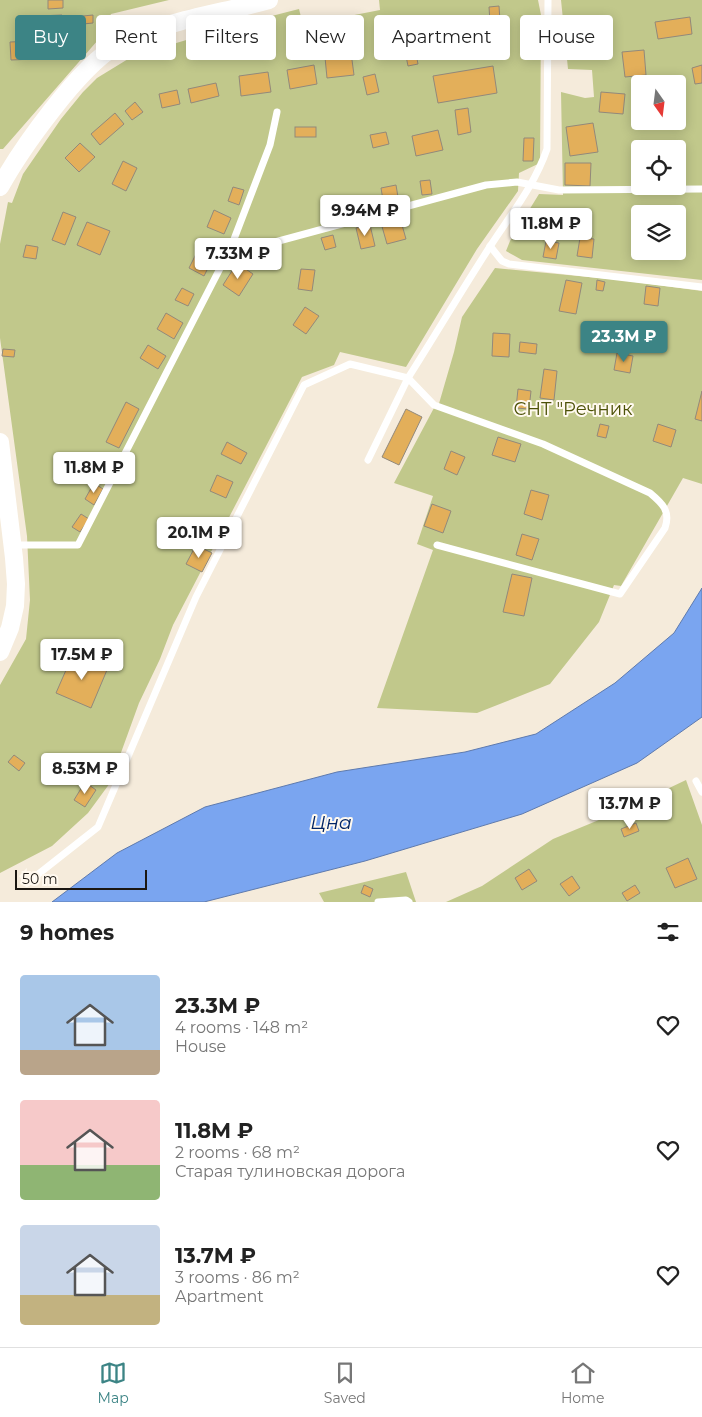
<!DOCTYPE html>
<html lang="en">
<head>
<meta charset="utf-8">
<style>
	body { margin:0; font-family:Montserrat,sans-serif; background:#f6f6f6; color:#222; height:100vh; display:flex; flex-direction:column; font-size:19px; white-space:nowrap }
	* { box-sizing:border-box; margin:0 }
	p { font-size:16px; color:#767676 }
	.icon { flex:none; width:28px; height:28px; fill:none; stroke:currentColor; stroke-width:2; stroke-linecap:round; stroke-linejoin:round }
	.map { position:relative; height:902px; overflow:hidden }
	.drawer { display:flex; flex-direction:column; background:#fff; flex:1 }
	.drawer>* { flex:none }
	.guide { position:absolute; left:15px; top:15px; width:672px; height:45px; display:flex; gap:10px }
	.needle { width:32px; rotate:166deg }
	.tools { position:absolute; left:631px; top:75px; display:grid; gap:10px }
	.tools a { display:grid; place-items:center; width:55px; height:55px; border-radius:5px; background:#fff; box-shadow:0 2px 12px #0003; font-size:25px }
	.scale { position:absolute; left:15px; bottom:12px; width:132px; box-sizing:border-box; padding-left:5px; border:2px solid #1b1712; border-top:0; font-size:14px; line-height:18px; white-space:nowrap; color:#1b1712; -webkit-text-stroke:4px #fff9ef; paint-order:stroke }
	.price { position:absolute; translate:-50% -42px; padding:0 11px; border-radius:5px; background:#fff; color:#222; font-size:16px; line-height:32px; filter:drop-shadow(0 1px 2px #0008) }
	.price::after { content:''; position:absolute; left:50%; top:30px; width:15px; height:11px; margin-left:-8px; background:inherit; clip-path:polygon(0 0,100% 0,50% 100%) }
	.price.current { background:#3c8485; color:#fff }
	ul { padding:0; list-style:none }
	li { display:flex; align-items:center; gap:15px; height:125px; padding:0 20px }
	li span { display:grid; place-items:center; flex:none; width:140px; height:100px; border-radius:5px; color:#555 }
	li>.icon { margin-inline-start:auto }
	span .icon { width:60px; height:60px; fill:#fffc; stroke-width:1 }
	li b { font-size:21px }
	h2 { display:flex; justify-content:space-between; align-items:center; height:60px; padding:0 20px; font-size:21px }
	.pill { padding:0 18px; border-radius:5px; background:#fff; box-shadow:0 2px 12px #0003; font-size:18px; line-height:45px }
	.pill.current { background:#3c8485; color:#fff }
	.dock { display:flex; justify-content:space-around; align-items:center; height:70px; border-top:1px solid #e0e0e0; background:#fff; font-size:14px; color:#767676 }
	.dock a { display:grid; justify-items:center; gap:2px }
	.dock .current { color:#3c8485 }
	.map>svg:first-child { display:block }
	.green { fill:#c1c88b; fill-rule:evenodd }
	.water { fill:#7aa5f0; stroke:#5e7aad }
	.building { fill:#e3af5a; stroke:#92897b }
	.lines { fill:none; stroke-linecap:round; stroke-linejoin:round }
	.service { stroke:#fff; stroke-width:7 }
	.tertiary { stroke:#fff; stroke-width:18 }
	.labels { text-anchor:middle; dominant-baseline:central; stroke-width:4; stroke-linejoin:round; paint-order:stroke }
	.park-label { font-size:18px; fill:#4c5107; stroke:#fff9ef }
	.water-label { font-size:19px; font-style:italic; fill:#032666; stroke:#fff9ef }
</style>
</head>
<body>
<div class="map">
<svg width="702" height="902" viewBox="0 0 702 902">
	<rect width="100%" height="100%" fill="#f5ebdb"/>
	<!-- green -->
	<g class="green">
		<path d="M0 0H169L111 14 98 40 3 149H0Z"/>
		<path d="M379 0H538L541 15 540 163 519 173 518 191 477 249 406 367 340 352 334 365 302 377 173 625 160 659 139 703 110 783 88 813 52 846 0 873V685L26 639 30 600 27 536 0 338V244L8 202 12 203 23 174 61 119 83 92 97 78 133 56 233 26 299 9 303 25 380 10Z"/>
		<path d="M561 0H702V280L522 260 506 251 510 241 539 194 563 195 561 92 585 98 594 97 592 70 568 69ZM640 84H678V121H640ZM640 149H678V186H640ZM640 214H678V251H640Z"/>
		<path d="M495 268 620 280 702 291V484L683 478 621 586 614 585 599 622 550 684 477 713 377 708 433 550 417 544 433 496 394 483 435 406 438 407 454 352 462 317Z"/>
		<path d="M686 780 702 825V902H446L482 886 553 839 623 810Z"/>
		<path d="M406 872 416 902H324L319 893Z"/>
	</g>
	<!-- water -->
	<path class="water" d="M702 588V717L637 763 522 814 365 861 204 902H52L117 853 205 807 337 772 465 752 536 734 615 683 674 633Z"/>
	<!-- building -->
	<g class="building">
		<path d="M48 0H63V8L48 9Z"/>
		<path d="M499 6 500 21 490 22 489 7Z"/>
		<path d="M62 15 63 31 40 32 39 16Z"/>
		<path d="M93 15V23L83 24V16Z"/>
		<path d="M690 17 692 34 658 39 655 22Z"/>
		<path d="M34 41V59L11 60 10 42Z"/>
		<path d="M350 45 354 75 327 78 324 47Z"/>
		<path d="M415 49 418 64 408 66 405 51Z"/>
		<path d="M644 50 646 75 625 77 622 52Z"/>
		<path d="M314 65 317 84 290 89 287 70Z"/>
		<path d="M702 65V83L695 84 692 68Z"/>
		<path d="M493 66 497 93 438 103 433 76Z"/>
		<path d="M268 72 271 92 241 96 239 76Z"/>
		<path d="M375 74 379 92 367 95 363 77Z"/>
		<path d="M216 83 219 96 191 103 188 89Z"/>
		<path d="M177 90 180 104 162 108 159 94Z"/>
		<path d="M601 92 625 94 623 114 599 112Z"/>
		<path d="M135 102 143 112 132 120 125 111Z"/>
		<path d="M468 108 471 132 458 135 455 110Z"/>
		<path d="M115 113 124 124 100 145 91 134Z"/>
		<path d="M593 123 598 152 570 156 566 127Z"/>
		<rect x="295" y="127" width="21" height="10"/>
		<path d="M438 130 443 150 416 156 412 136Z"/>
		<path d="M386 132 389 144 373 148 370 135Z"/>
		<path d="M524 138H534L533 161H523Z"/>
		<path d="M80 143 95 157 79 172 65 158Z"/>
		<path d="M123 161 137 168 126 191 112 184Z"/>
		<path d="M565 163H591L590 186 565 185Z"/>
		<path d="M430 180 432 194 422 195 420 181Z"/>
		<path d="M396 185 398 197 383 200 381 188Z"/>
		<path d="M233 187 244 190 239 205 228 201Z"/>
		<path d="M214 210 231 218 224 234 207 227Z"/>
		<path d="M63 212 76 217 65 245 52 240Z"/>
		<path d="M400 218 406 239 387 244 381 223Z"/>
		<path d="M87 222 110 231 100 255 77 245Z"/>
		<path d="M370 225 375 246 361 249 356 228Z"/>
		<path d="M333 235 336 247 325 250 321 238Z"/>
		<path d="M580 238 594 239 592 258 577 256Z"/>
		<path d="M546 241 559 243 556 259 543 257Z"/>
		<path d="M26 245 38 247 36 259 23 257Z"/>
		<path d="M197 252 212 260 204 276 189 268Z"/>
		<path d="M237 263 253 274 239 296 223 285Z"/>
		<path d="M301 269 315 270 312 291 298 289Z"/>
		<path d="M566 280 582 283 576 314 559 311Z"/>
		<path d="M597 280 605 282 603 291 596 290Z"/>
		<path d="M646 286 660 288 658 306 644 304Z"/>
		<path d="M182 288 194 294 188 306 175 300Z"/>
		<path d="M305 307 319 316 306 334 293 325Z"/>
		<path d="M166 313 183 323 174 339 157 329Z"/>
		<path d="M493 333 510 334 509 357 492 356Z"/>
		<path d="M520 342 537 344 536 354 519 352Z"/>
		<path d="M148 345 166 356 158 369 140 358Z"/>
		<path d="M3 349 15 350 14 357 2 356Z"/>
		<path d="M617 353 633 356 630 373 614 370Z"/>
		<path d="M544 369 557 371 554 400 540 398Z"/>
		<path d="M518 389 531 391 529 409 516 408Z"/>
		<path d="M702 391V421L695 419Z"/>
		<path d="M126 402 139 409 119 448 106 442Z"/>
		<path d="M406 409 422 417 399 465 382 457Z"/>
		<path d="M600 424 609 426 606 438 597 436Z"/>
		<path d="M658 424 676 430 671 447 653 441Z"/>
		<path d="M498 437 521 444 515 462 492 455Z"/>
		<path d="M227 442 247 453 241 464 221 454Z"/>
		<path d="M451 451 465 457 457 475 444 469Z"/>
		<path d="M100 456 115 463 109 475 94 468Z"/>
		<path d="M217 475 233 482 226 498 210 491Z"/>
		<path d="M94 483 103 489 94 505 85 499Z"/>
		<path d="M531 490 549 495 542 520 524 514Z"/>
		<path d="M432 504 451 511 443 533 424 526Z"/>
		<path d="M81 514 89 519 80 532 72 527Z"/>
		<path d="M202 528 214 534 209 544 197 538Z"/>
		<path d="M522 534 539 539 532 560 516 555Z"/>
		<path d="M196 545 212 553 202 572 186 564Z"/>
		<path d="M512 574 532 578 524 616 503 612Z"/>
		<path d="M73 654 107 670 91 708 56 693Z"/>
		<path d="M14 755 25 763 19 771 8 762Z"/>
		<path d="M85 782 96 790 85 807 74 800Z"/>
		<path d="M636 823 639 831 624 837 621 829Z"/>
		<path d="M688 858 697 879 675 888 666 868Z"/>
		<path d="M529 869 537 881 522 890 515 878Z"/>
		<path d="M572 876 580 888 569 896 560 884Z"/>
		<path d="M364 885 373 889 370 897 361 893Z"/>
		<path d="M635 885 640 893 627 901 622 893Z"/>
	</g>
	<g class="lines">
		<!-- service -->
		<g class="service">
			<path d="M490 246 502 261 509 264 702 287"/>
			<path d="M231 247 270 145 277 112"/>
			<path d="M368 460 408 378 434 405 543 444 650 493C662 503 671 511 665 528L620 594 437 545"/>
			<path d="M13 545H78L231 247 275 242 486 185 517 182 559 190 702 189"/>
			<path d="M696 781 702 792"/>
			<path d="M27 883 98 827 196 597 304 385 350 364 408 378C436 334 463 288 491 245 512 213 535 184 547 149L548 0"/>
			<path d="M378 902 406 900 409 902"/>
		</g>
		<!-- tertiary -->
		<g class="tertiary">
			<path d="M0 187C21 149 79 67 116 46 163 20 219 14 269 0"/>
			<path d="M0 442 14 558 16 584 15 606 10 628 0 652"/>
		</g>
	</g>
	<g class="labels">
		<!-- park labels -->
		<g class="park-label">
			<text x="573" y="409">СНТ "Речник</text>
		</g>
		<!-- water labels -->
		<g class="water-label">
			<text x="331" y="822">Цна</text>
		</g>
	</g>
</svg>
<div class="tools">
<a><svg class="needle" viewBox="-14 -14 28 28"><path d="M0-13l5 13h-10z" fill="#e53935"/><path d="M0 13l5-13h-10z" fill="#767676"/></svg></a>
<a><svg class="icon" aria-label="locate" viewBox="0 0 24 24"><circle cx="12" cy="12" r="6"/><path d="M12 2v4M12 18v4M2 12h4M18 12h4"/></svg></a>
<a><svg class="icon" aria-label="layers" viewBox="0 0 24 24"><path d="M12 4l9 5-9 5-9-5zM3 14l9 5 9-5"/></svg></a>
</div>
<div class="scale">50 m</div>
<b class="price" style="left:365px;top:237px">9.94M ₽</b>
<b class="price" style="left:551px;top:250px">11.8M ₽</b>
<b class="price" style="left:238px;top:280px">7.33M ₽</b>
<b class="price current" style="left:624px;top:363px">23.3M ₽</b>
<b class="price" style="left:94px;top:494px">11.8M ₽</b>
<b class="price" style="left:199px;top:559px">20.1M ₽</b>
<b class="price" style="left:82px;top:681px">17.5M ₽</b>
<b class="price" style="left:85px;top:795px">8.53M ₽</b>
<b class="price" style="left:630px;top:830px">13.7M ₽</b>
<div class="guide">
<a class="pill current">Buy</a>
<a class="pill">Rent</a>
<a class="pill">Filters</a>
<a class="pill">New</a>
<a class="pill">Apartment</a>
<a class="pill">House</a>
</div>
</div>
<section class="drawer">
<h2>9 homes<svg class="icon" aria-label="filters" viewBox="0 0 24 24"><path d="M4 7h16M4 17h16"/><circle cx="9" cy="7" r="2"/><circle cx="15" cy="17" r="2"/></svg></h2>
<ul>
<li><span style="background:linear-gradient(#a9c7e8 75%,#b9a48a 0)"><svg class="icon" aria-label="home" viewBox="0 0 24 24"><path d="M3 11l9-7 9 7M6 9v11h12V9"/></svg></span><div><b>23.3M ₽</b><p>4 rooms · 148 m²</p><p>House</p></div><svg class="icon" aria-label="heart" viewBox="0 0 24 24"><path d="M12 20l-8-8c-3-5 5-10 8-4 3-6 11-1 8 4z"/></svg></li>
<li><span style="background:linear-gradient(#f6c9c9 65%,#8fb573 0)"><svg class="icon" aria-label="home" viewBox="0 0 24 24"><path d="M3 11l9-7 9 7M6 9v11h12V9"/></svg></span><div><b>11.8M ₽</b><p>2 rooms · 68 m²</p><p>Старая тулиновская дорога</p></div><svg class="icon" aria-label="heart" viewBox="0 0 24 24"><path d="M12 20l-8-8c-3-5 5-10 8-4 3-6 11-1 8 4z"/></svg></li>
<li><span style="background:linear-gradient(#c9d6e8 70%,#c2b280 0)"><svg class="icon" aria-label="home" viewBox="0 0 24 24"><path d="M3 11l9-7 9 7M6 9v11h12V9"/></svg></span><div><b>13.7M ₽</b><p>3 rooms · 86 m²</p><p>Apartment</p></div><svg class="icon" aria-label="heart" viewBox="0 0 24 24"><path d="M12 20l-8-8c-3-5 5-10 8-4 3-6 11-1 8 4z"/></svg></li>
</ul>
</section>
<nav class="dock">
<a class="current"><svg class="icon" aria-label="map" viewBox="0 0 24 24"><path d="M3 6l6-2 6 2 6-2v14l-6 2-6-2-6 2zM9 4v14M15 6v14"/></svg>Map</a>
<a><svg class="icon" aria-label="saved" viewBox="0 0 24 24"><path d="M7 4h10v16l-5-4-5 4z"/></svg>Saved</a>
<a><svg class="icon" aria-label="home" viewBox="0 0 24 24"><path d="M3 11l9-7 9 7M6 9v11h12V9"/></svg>Home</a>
</nav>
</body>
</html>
